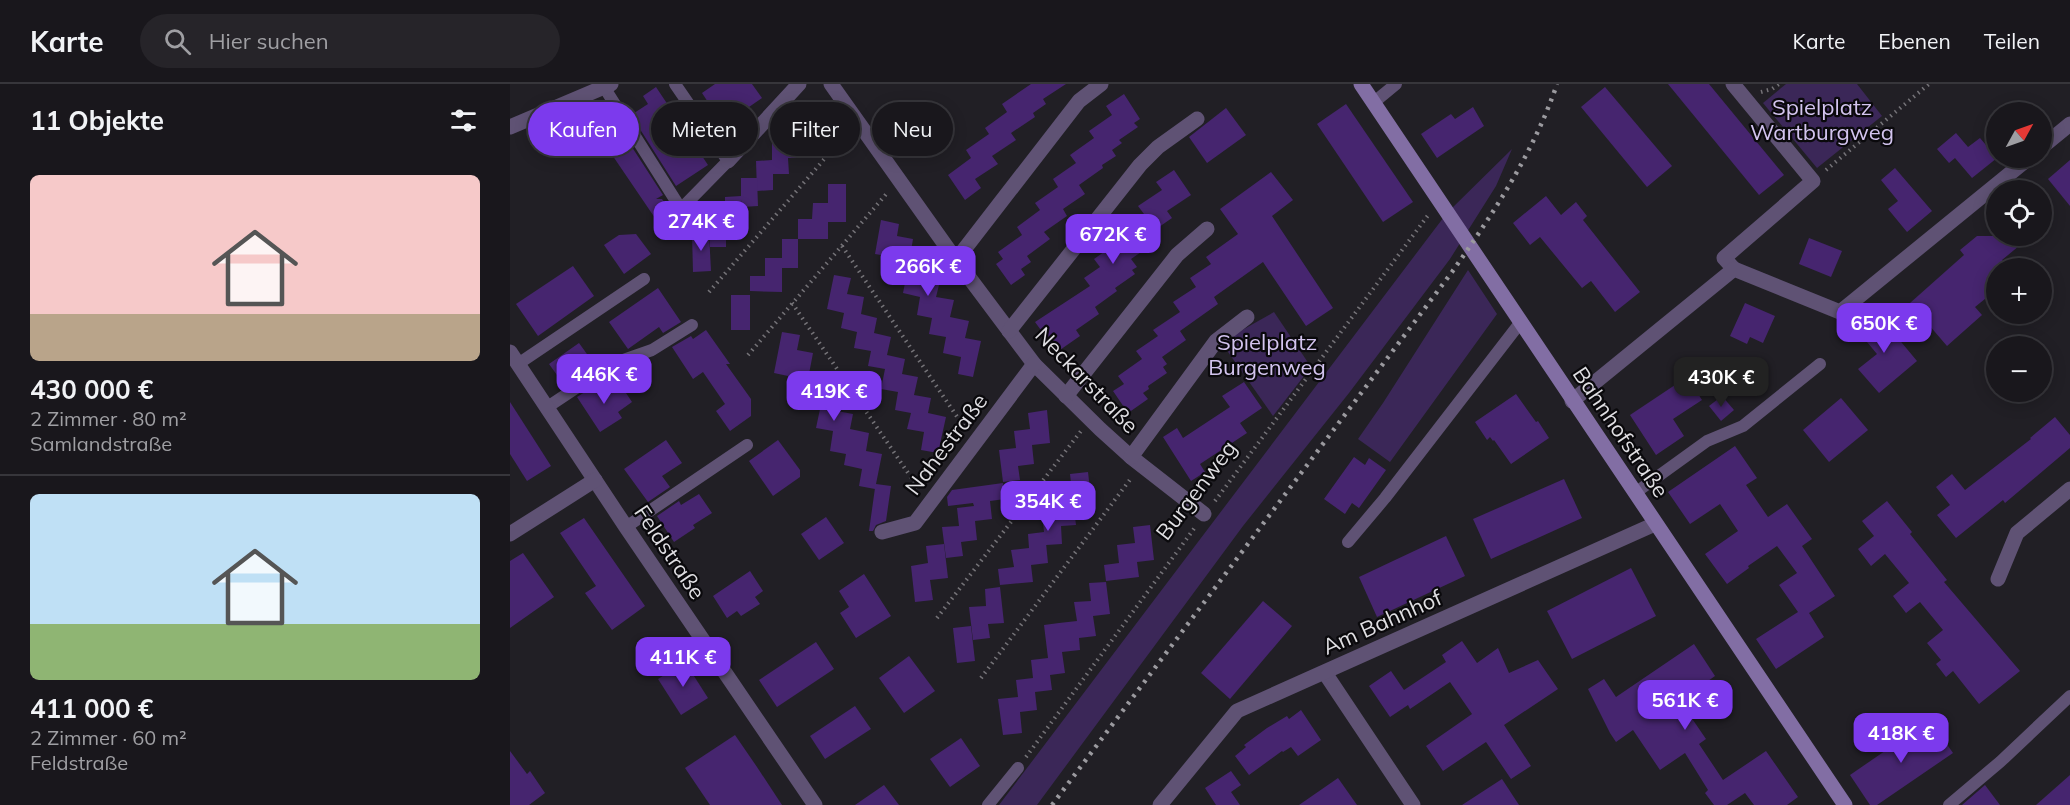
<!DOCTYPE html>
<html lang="de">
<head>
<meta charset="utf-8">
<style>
	body { margin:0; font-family:Mulish,sans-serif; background:#262429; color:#f1f3f6; height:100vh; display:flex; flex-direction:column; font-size:22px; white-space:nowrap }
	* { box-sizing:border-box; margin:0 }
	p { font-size:20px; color:#9f9fa3 }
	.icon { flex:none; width:33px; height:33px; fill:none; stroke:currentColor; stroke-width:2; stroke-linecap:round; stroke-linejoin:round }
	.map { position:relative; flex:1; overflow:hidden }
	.panel { display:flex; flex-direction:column; background:#19171c; width:510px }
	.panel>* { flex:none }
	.guide { position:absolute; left:18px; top:18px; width:570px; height:54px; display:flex; gap:12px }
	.needle { width:39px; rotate:50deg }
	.buttons { position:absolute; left:1476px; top:18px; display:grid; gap:12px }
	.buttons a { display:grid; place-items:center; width:66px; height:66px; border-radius:50%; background:#19171c; box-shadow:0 3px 15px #0003,0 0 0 2px #37363b; font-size:30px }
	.price { position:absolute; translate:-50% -51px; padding:0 14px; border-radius:12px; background:#7c3aed; color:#fff; font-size:20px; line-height:39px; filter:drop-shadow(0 2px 3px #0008) }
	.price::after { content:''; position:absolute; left:50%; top:36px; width:18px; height:14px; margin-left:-9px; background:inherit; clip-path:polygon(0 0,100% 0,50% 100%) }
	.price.on { background:#222; color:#fff }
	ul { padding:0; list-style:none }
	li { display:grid; align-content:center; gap:12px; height:318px; padding:0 30px }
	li+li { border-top:2px solid #37363b }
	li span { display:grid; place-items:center; height:186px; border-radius:9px; color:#555 }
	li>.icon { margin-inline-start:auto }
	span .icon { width:108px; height:108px; fill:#fffc; stroke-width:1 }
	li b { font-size:26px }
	h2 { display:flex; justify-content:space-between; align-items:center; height:72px; padding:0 30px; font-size:26px }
	.tag { padding:0 21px; border-radius:27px; background:#19171c; box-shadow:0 3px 15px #0003,0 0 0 2px #37363b; font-size:21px; line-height:54px }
	.tag.on { background:#7c3aed; color:#fff }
	header { display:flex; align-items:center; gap:36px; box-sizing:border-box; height:84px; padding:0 30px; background:#19171c; border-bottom:2px solid #37363b }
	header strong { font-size:28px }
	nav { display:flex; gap:33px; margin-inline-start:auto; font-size:21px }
	.search { width:420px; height:54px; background:#262429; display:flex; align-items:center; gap:15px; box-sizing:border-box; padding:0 21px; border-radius:33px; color:#9f9fa3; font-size:22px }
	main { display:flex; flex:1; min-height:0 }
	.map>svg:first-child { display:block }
	.green { fill:#3b2758 }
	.building { fill:#46256f }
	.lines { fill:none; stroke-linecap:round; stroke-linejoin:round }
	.path { stroke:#757378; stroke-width:4; stroke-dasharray:1.5 4.5; stroke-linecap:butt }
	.lane { stroke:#5f5274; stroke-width:12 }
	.street { stroke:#5f5274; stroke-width:15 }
	.secondary { stroke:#826ea4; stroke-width:15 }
	.rail { stroke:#9b9a9f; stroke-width:4.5; stroke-dasharray:3 6; stroke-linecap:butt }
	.labels { text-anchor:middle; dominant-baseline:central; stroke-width:4.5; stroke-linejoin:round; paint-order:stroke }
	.park-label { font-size:22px; fill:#d3c4ef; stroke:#0a090c }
	.street-label { font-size:22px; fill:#dfdee2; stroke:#0a090c }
</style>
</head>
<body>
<header>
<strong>Karte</strong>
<div class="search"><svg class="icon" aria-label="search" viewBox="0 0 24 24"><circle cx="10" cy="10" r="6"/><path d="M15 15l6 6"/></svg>Hier suchen</div>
<nav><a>Karte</a><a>Ebenen</a><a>Teilen</a></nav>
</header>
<main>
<section class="panel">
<h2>11 Objekte<svg class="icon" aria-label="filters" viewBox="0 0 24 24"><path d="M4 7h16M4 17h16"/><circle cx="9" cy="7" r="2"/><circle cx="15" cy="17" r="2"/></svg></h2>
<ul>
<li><span style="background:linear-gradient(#f6c9c9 75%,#b9a48a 0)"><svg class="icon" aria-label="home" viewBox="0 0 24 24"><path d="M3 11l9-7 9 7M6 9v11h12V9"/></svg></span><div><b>430 000 €</b><p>2 Zimmer · 80 m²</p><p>Samlandstraße</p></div></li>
<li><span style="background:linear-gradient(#bfe0f5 70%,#8fb573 0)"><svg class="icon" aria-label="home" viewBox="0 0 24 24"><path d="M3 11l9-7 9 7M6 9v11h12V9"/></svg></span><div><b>411 000 €</b><p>2 Zimmer · 60 m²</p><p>Feldstraße</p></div></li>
</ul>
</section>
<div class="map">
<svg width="1560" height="721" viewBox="0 0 1560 721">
	<rect width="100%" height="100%" fill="#211f25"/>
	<!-- green -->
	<g class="green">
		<path d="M1276 0H1347L1372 32 1307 84 1253 19Z"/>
		<path d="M1002 65 986 102 940 175 839 309 733 442 527 721H489L924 146 937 129Z"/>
		<path d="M958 186 987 230 880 378 848 355 873 319Z"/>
		<path d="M764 228 801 283 763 332 711 258Z"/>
	</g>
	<!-- building -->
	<g class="building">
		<path d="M205 0H242L252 14 213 41 192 9Z"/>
		<path d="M521 0H556L533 15 536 20 523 29 525 33 501 49 506 56 482 72 488 80 465 95 471 104 455 116 438 91 461 74 456 66 479 50 475 44 497 28 492 20Z"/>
		<path d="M1158 0H1199L1274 91 1249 111Z"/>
		<path d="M146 3 198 81 166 102 121 31 138 20 133 12Z"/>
		<path d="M1095 3 1162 82 1137 103 1071 23Z"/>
		<path d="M614 10 630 35 624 39 628 43 609 56 612 59 602 66 606 72 592 81 593 84 569 101 575 110 553 125 557 132 534 148 540 155 517 172 521 178 511 185 515 191 501 201 486 180 493 175 488 168 512 151 507 143 530 126 525 119 548 103 543 95 566 79 560 71 584 54 579 47 602 31 596 22Z"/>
		<path d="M836 20 903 118 873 138 807 40Z"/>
		<path d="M88 22 102 43 107 40 153 111 146 115H152L161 128 147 137 75 31Z"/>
		<path d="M311 22 312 55H293L294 74H278L279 90H263V106L247 107 246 77 262 76V58H278L277 41 293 40 292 23Z"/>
		<path d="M963 23 974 42 927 74 911 50 941 30 945 35Z"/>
		<path d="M716 24 736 51 697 79 679 53Z"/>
		<path d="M1446 49 1458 63 1470 54 1487 74 1462 94 1445 74 1439 79 1427 65Z"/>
		<path d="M1560 76V122L1538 95Z"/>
		<path d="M1385 84 1422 127 1397 148 1378 125 1388 117 1371 96Z"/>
		<path d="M664 86 681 111 657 127 662 134 639 150 644 159 621 175 627 183 622 186 625 190 605 204 607 207 585 223 589 230 566 246 570 252 547 268 525 238 580 202 574 194 590 183 584 175 615 153 611 146 634 130 628 122 652 106 646 98Z"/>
		<path d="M761 88 783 116 762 132 823 224 796 242 753 178 704 213 708 220 670 247 676 256 652 273 657 280 653 283 657 289 638 302 639 305 633 309 638 315 618 329 603 307 614 300 608 292 632 275 626 267 648 252 643 246 670 228 663 218 686 203 680 194 701 180 696 173 728 150 710 125Z"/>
		<path d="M231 94H247L248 122 232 123 231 116 232 152H216V163H200L199 129H215V113L231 112Z"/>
		<path d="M318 100H336V138H318V155H288V135H302L303 119H318Z"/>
		<path d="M1036 112 1051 131 1066 118 1077 132 1073 136 1130 208 1105 228 1081 197 1072 204 1030 153 1020 161 1003 139Z"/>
		<path d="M371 136 389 140 387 152 403 155 400 173 418 176 414 194 430 197 426 213 444 216 440 233 459 237 455 254 471 257 463 293 448 290 451 273 433 269 436 253 419 250 422 234 407 231 410 213 393 209 396 194 379 191 382 173 365 170Z"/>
		<path d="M199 148 201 187 183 188 182 149Z"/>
		<path d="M126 150 141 170 114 190 94 161 109 151Z"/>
		<path d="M1467 152H1521L1492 176 1499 184H1486V206L1465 223 1472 231 1437 262 1400 219 1454 171 1450 166Z"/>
		<path d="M1299 154 1332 167 1321 193 1289 180Z"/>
		<path d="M272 155H288V184H272V208L240 207V192H255V174H272Z"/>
		<path d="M63 182 84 212 28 252 6 220Z"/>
		<path d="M324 191 341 194 337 210 354 213 351 230 367 234 364 249 381 253 377 271 395 275 392 290 408 293 404 311 421 314 418 329 436 333 428 369 411 366 414 348 397 345 401 329 385 326 388 308 371 305 375 285 358 282 361 267 344 264 347 248 331 244 334 229 317 225Z"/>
		<path d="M148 204 171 238 153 249 149 243 118 265 99 238Z"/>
		<rect x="221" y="211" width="19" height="35"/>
		<path d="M1235 219 1265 232 1253 259 1240 253 1237 260 1220 252Z"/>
		<path d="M1367 229 1407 277 1369 309 1348 285 1367 270 1347 246Z"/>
		<path d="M196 246 220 280H216L241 315V332L220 347 206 327 215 320 193 288 183 295 162 263 181 252 183 255Z"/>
		<path d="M272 248 290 251 287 266 303 269 299 290 301 288 316 291 313 308 330 311 327 327 343 330 340 345 359 349 356 367 372 370 366 400 381 402 376 437 366 441 363 447H359L365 404V405L349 402 352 385 334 381 336 370 320 367 323 347 306 344 310 325 293 322 296 306 280 304 292 295 264 289Z"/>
		<path d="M69 259 82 277 76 281 79 285 58 300 55 296 52 298 39 280Z"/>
		<path d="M1177 293 1192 316 1163 335 1174 352 1146 371 1120 331Z"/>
		<path d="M734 298 752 324 730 339 737 349 690 380 695 388 681 397 653 353 667 344 673 354 720 323 712 312Z"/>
		<path d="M89 299 97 309 110 300 122 318 108 328 112 334 90 348 67 313Z"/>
		<path d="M1006 310 1026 338 1028 337 1039 354 1001 380 984 356 983 357 980 353 977 356 965 338Z"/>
		<path d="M1212 312 1224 326 1211 337 1199 322Z"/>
		<path d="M1331 314 1358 346 1319 378 1293 346Z"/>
		<path d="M0 318 41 382 17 397 0 370Z"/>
		<path d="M537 326 540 359 522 361 524 380 508 382 510 396 493 398 489 366 506 364 504 347 520 345 518 329Z"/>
		<path d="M1545 333 1560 351V364L1495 419 1493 416 1446 454 1427 431 1440 421 1426 403 1442 390 1455 406 1521 355 1520 354Z"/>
		<path d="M156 356 172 379 152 392 160 403 138 418 114 385Z"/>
		<path d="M268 356 290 386V393L263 412 239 377Z"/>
		<path d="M1225 362 1247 394 1236 401 1258 433 1277 420 1302 455 1292 462 1325 512 1299 529 1314 553 1266 585 1246 555 1288 528 1269 501 1287 489 1267 462 1238 482 1239 484 1217 500 1195 470 1228 447 1210 420 1180 440 1158 408Z"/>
		<path d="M844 373 855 381 859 374 876 386 849 424 842 419 835 430 814 415Z"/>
		<path d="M578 388 582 423 564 425 566 441 551 442 552 460 536 461 535 449 538 479 521 481 523 498 490 501 488 485 504 483 501 466 519 464 518 450 534 448 532 428 549 426 547 410 562 408 560 390Z"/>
		<path d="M1054 395 1072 434 981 475 963 435Z"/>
		<path d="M493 399 495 415 480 417 482 435 465 437 467 456 451 458 453 472 436 474 432 443 449 442 447 424 464 422 463 419 438 422 437 413 442 406Z"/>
		<path d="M189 410 202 429 183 441 185 444 164 458 147 432 169 417 171 421Z"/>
		<path d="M1377 417 1402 448 1400 450 1437 496 1434 498 1510 587 1469 620 1443 587 1436 593 1426 580 1431 576 1417 559 1433 546 1410 518 1396 529 1383 512 1399 499 1375 470 1361 482 1348 465 1364 452 1352 437Z"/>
		<path d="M316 433 334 459 309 476 291 450Z"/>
		<path d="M74 434 135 522 102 546 75 509 86 502 50 449Z"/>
		<path d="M640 441 644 476 627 478 629 493 596 497 594 481 609 479 607 461 625 459 623 443Z"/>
		<path d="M936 452 955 492 867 533 849 493Z"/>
		<path d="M434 460 438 494 420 496 423 516 405 518 401 482 418 479 416 462Z"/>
		<path d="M13 469 44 513 0 544V477Z"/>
		<path d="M1121 484 1146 532 1062 575 1037 527Z"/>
		<path d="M240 487 253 507 245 513 250 520 231 532 227 527 217 534 203 512Z"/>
		<path d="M354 490 381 532 346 554 330 529 339 523 329 507Z"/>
		<path d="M596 498 600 530 583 532 586 552 569 554 570 566 552 568 555 589 540 591 542 606 525 608 527 626 510 628 512 649 493 651 488 615 508 613 506 596 523 594 521 576 538 574 534 541 549 539 551 557 549 539 567 537 564 518 581 517 579 499Z"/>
		<path d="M490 503 494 539 478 540 480 554 463 556 459 523 476 522 475 505Z"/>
		<path d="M753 517 782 542 720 615 691 589Z"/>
		<path d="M461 542 465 577 447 579 443 544Z"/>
		<path d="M952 557 967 579 988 564 999 589 1028 576 1048 605 994 641 1021 682 1001 695 976 658 933 687 916 662 962 630 940 598 900 625 898 621 880 633 859 602 881 587 894 606 936 578 932 571Z"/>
		<path d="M306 558 324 585 267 623 249 596Z"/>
		<path d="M1184 560 1205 592 1170 617 1196 655 1189 660 1213 696 1256 667 1288 713 1277 721H1244L1235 709 1217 721H1204L1195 709 1198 706 1175 669 1150 686 1123 646 1106 658 1100 649 1078 605 1094 595 1106 613Z"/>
		<path d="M399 572 425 607 394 629 369 594Z"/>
		<path d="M175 578 198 614 171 631 148 595Z"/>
		<path d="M345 622 361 645 315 675 300 652Z"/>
		<path d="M791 626 811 656 788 672 781 663 773 668 772 667 739 691 725 672 736 663 734 661 757 644 777 632 779 635Z"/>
		<path d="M1420 636 1443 669 1367 721H1360L1340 691Z"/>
		<path d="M225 651 247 683 272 721H200L175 684Z"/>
		<path d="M451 654 470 682 440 703 420 675Z"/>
		<path d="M0 667 17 690 20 687 35 709 19 721H0Z"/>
		<path d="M721 687 731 701 721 708 730 721H706L695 704Z"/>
		<path d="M1560 691V721H1526Z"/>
		<path d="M828 694 847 721H789Z"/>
		<path d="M992 695 1009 721H952Z"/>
		<path d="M374 701 389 721H345Z"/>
		<path d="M1475 701 1490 721H1452Z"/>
	</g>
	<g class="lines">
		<!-- path -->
		<g class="path">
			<path d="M1251 8 1262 5 1269 0"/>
			<path d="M1316 86 1419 0"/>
			<path d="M332 162 456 346"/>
			<path d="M199 208 336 50"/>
			<path d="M282 219 409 405"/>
			<path d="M238 271 378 108"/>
			<path d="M705 417 919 130"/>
			<path d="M427 534 571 347"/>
			<path d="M471 594 622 393"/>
			<path d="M516 673 686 442"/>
		</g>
		<!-- lane -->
		<g class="lane">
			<path d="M94 3 171 125 218 77 165 0"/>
			<path d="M863 19 886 0"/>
			<path d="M8 280 134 195"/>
			<path d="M36 324 102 280 142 266 182 241"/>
			<path d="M1125 409 1197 357 1233 342 1310 280"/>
			<path d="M116 443 237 361"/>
			<path d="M838 458 875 414 1010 239"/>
			<path d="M478 721 508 684"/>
			<path d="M1439 721 1490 678 1560 612"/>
		</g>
		<!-- street -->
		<g class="street">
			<path d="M321 0 446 176 524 280 590 345 621 373 694 430"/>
			<path d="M1223 0 1303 97 1214 174 1224 185"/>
			<path d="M0 43 101 0"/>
			<path d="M1532 63 1560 40"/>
			<path d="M218 77 289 0"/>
			<path d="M446 176 569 17 591 0"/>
			<path d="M499 247 630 81 648 63 687 35"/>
			<path d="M0 268 116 443 305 721"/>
			<path d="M556 312 667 171 697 145"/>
			<path d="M1062 317 1224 185 1330 228 1519 74"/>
			<path d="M621 373 706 257 737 233"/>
			<path d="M372 448 405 439 524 280"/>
			<path d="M0 450 85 396"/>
			<path d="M1488 495 1507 449 1560 405"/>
			<path d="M815 589 903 721"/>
			<path d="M650 721 727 627 1145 440"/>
		</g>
		<!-- secondary -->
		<path class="secondary" d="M851 0 1335 721"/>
		<!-- rail -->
		<path class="rail" d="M542 721 942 188C983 130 1024 68 1047 0"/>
	</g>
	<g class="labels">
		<!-- park labels -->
		<g class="park-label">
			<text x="1312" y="23">Spielplatz<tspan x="1312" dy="25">Wartburgweg</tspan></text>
			<text x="757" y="258">Spielplatz<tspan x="757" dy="25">Burgenweg</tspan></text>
		</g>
		<!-- street labels -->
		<g class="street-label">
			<text transform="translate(577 296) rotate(46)">Neckarstraße</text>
			<text transform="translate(1111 348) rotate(56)">Bahnhofstraße</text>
			<text transform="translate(436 360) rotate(-53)">Nahestraße</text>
			<text transform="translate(686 406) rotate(-53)">Burgenweg</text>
			<text transform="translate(160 468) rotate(56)">Feldstraße</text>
			<text transform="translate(872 538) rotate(-24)">Am Bahnhof</text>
		</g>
	</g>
</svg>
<div class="buttons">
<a><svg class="needle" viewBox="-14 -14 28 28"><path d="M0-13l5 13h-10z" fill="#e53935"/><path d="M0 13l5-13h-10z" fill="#9f9fa3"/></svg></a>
<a><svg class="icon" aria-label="locate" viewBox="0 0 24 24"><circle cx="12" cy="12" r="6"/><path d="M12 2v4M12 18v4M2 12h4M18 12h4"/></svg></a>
<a>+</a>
<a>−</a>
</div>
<b class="price" style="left:191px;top:168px">274K €</b>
<b class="price" style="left:603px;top:181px">672K €</b>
<b class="price" style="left:418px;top:213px">266K €</b>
<b class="price" style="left:1374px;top:270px">650K €</b>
<b class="price" style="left:94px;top:321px">446K €</b>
<b class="price on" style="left:1211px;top:324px">430K €</b>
<b class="price" style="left:324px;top:338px">419K €</b>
<b class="price" style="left:538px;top:448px">354K €</b>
<b class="price" style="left:173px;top:604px">411K €</b>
<b class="price" style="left:1175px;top:647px">561K €</b>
<b class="price" style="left:1391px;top:680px">418K €</b>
<div class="guide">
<a class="tag on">Kaufen</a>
<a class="tag">Mieten</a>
<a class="tag">Filter</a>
<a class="tag">Neu</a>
</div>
</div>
</main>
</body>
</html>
